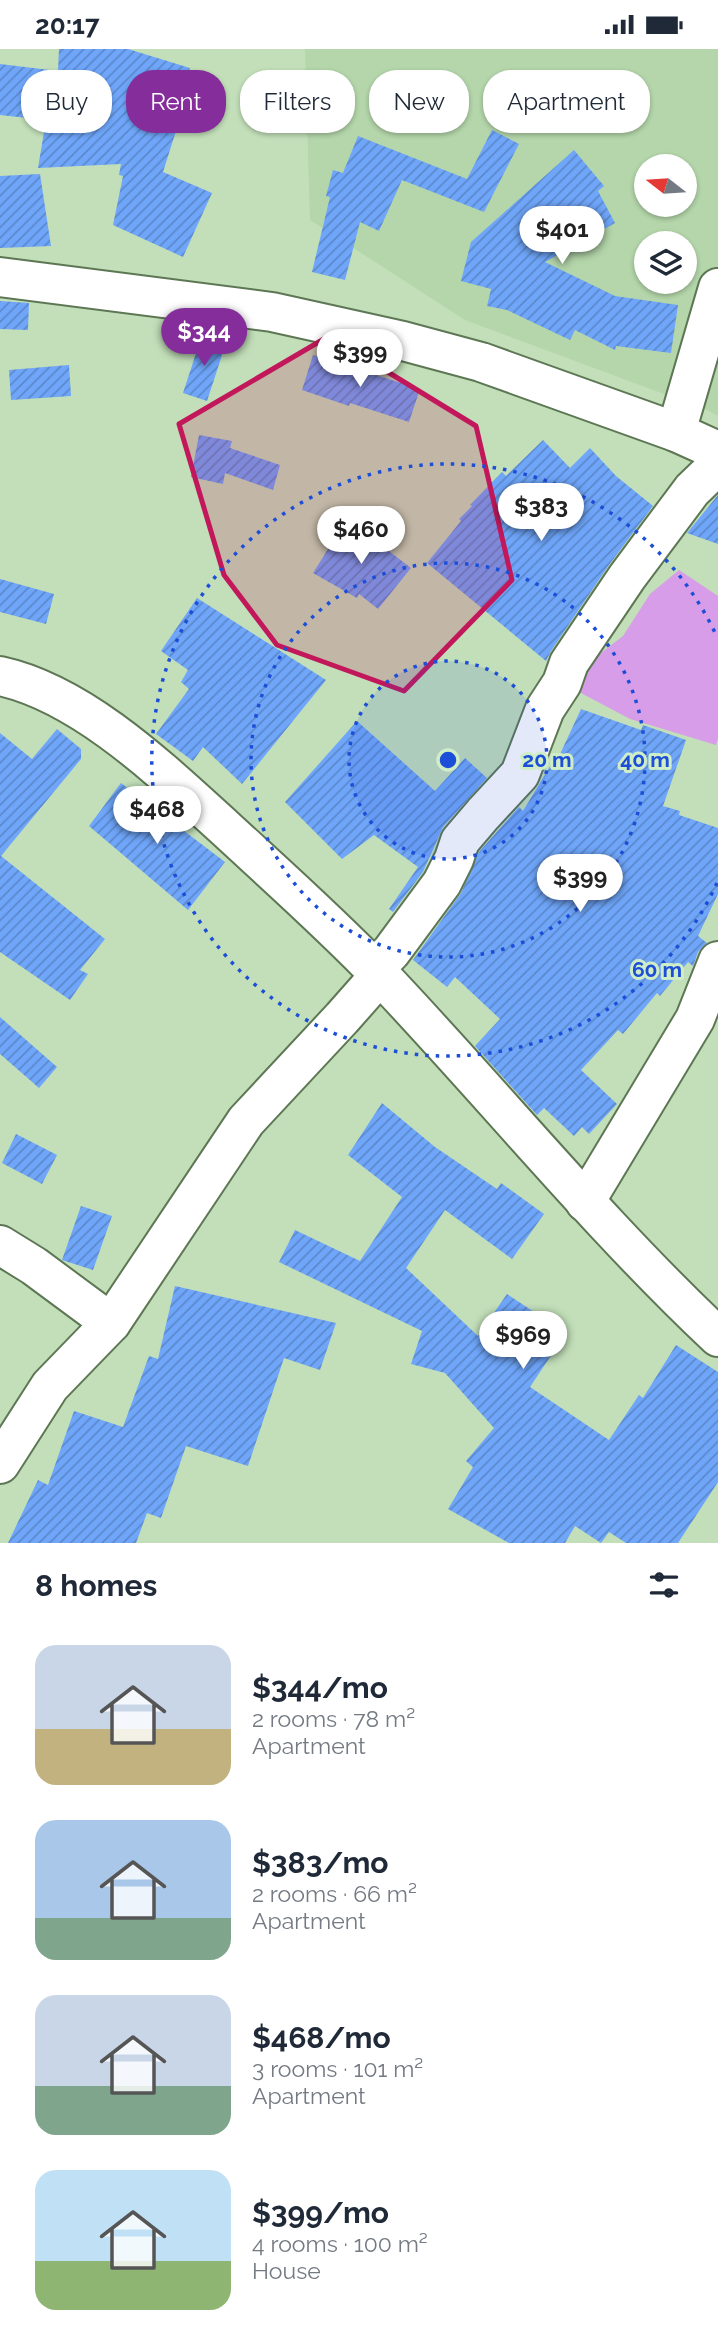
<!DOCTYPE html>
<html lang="en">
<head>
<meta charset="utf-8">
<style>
	body { margin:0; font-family:Raleway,sans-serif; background:#f6f6f7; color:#1f2937; height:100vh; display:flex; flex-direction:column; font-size:26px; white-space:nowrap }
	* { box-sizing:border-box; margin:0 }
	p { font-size:23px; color:#747a83 }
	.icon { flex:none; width:38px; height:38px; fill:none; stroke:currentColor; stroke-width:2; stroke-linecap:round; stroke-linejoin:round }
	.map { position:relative; height:1494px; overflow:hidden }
	.side { display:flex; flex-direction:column; background:#fff; flex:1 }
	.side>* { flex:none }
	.hud { position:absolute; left:21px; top:21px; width:677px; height:63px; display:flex; gap:14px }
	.needle { width:46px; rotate:287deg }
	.tools { position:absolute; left:634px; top:105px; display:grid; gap:14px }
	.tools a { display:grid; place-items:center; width:63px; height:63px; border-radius:50%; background:#fff; box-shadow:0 2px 5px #0004; font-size:35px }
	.price { position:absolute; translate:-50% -60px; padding:0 16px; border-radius:24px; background:#fff; color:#222; font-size:23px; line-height:46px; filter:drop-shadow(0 2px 4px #0008) }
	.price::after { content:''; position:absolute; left:50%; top:42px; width:21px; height:16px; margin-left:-10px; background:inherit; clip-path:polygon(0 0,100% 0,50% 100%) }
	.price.active { background:#842d9b; color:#fff }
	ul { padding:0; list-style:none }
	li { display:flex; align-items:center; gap:21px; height:175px; padding:0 35px }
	li span { display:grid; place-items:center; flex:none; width:196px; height:140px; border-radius:21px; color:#555 }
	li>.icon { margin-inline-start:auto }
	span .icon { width:84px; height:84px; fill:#fffc; stroke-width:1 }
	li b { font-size:30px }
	h2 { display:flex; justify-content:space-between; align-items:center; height:84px; padding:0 35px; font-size:30px }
	.chip { padding:0 24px; border-radius:28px; background:#fff; box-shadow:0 2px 5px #0004; font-size:24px; line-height:63px }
	.chip.active { background:#842d9b; color:#fff }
	.status { display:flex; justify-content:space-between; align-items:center; height:49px; padding:0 35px; background:#fff; direction:ltr }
	.status svg { height:19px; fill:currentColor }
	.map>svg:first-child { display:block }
	.built { fill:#b4d6aa; fill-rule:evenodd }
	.green { fill:#d79de8 }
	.building { fill:url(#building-hatch) }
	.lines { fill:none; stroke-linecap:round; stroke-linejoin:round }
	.minor-casing { stroke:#5d7754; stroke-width:42 }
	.minor { stroke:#fff; stroke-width:38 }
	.marked { fill:#c2185b; fill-opacity:0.2; stroke:#c2185b; stroke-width:5; stroke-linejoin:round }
	.ring { fill:none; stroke:#1d4ed8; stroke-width:3.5; stroke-dasharray:3.5 7 }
	.centre { fill:#1d4ed8; stroke:#cfedc6; stroke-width:3.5 }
	.ring-label { font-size:21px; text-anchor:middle; font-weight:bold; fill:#1d4ed8; stroke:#cfedc6; stroke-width:6; stroke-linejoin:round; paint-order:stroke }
</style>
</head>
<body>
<div class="status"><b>20:17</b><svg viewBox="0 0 49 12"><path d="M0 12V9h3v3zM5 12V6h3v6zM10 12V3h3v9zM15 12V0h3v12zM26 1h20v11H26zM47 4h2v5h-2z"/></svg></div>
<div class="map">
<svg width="718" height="1494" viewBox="0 0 718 1494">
	<defs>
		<pattern id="building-hatch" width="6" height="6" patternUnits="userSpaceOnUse" patternTransform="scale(1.75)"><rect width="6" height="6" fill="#6fa6fa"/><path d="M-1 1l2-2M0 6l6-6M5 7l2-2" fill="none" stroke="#5c88cb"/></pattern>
	</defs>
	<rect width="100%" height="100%" fill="#c2dfb9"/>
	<!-- built -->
	<path class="built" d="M305 0H718V367L707 361 465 271 310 171ZM646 117H684V156H646ZM646 194H684V233H646Z"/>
	<!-- green -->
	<path class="green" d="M679 521 718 547V689L716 696 630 670 562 634 623 587 650 545Z"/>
	<!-- building -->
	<g class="building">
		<path d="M59 0H128L190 19 171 80 176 82 163 123 212 144 183 208 113 176 123 127 119 126 121 115 38 119 46 71 0 66V15L58 22Z"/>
		<path d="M492 81 519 95 484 163 402 131 379 182 360 173 345 231 312 223 330 148 326 147 333 121 343 124 358 87 467 130Z"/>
		<path d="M574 101 604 137 598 142 615 174 545 213 615 247 678 256 671 304 616 297 615 301 575 281 570 291 507 261 487 257 491 240 461 232 471 193Z"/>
		<path d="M40 125 51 197 0 199V127Z"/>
		<path d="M0 252 29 254 28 281 0 280Z"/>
		<path d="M202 286 226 294 207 352 183 344Z"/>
		<path d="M313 306 420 340 409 373 350 354 349 357 302 341Z"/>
		<path d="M69 316 71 347 11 351 9 321Z"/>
		<path d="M199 386 232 392 230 399 280 416 273 441 225 424 223 435 191 428Z"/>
		<path d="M543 391 570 419 590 399 616 427 653 457 609 516 551 602 546 612 427 514 461 472 459 470 472 457 470 456 502 423 506 427Z"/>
		<path d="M718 446V495L687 484Z"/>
		<path d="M347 470 411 519 378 560 359 545 357 549 313 524Z"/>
		<path d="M0 530 54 545 46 575 0 563Z"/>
		<path d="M197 549 326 631 242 735 203 698 193 712 156 685 189 640 181 633 188 621 161 602Z"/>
		<path d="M581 660 641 681 643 676 686 691 663 757 680 762 679 766 718 779V845L698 887 707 894 698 903 693 917 688 913 660 947 657 944 623 985 618 981 581 1021 617 1055 589 1085 582 1078 574 1087 544 1059 537 1066 475 997 500 970 455 928 447 938 413 911 461 844 479 803 519 758 523 762 552 714 555 716Z"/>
		<path d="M357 672 435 742 465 709 487 729 443 778 423 823 393 863 389 860 418 818 374 786 342 810 285 753Z"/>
		<path d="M57 680 81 700V710L1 807 105 890 80 921 88 925 70 951 0 903V684L32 710Z"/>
		<path d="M121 734 225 813 188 861 89 777Z"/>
		<path d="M0 968 57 1018 39 1039 0 1005Z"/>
		<path d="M382 1054 435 1098 497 1140 501 1134 544 1165 512 1210 445 1161 406 1219 478 1287 507 1245 566 1284 530 1338 609 1391 639 1346 643 1349 676 1296 718 1323V1433L678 1494H626L609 1483 601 1494 575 1477 565 1494H509L448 1460 473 1418 466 1412 494 1379 445 1324 411 1315 422 1282 279 1213 295 1181 360 1212 402 1148 348 1106Z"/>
		<path d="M16 1085 57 1106 42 1135 2 1114Z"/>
		<path d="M81 1157 112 1167 93 1221 62 1211Z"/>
		<path d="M175 1237 336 1274 320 1321 284 1309 248 1417 186 1397 161 1469 147 1464 136 1494H8L38 1431 48 1436 74 1362 123 1378 149 1307 158 1310Z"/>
	</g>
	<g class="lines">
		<defs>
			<g id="minor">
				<path d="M0 228 272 263 403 292 481 313 676 383 718 402"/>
				<path d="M676 383 718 239"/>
				<path d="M0 627C83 645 163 723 225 779 277 827 330 874 379 925 493 1045 597 1174 718 1288"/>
				<path d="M374 920 391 903 442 834 454 810 460 792 483 765 520 725 545 660 562 634 569 614 627 528 692 441 718 416"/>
				<path d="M585 1153 695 970 718 912"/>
				<path d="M0 1196 34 1217 111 1274"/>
				<path d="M0 1415 50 1337 111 1274 246 1072 342 969 380 926"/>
			</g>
		</defs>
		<!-- minor casing -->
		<use href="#minor" class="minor-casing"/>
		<!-- minor -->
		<use href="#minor" class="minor"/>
	</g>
	<!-- marked area -->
	<path class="marked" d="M329 287 476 377 512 531 404 642 277 596 224 526 179 375Z"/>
	<!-- distance rings -->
	<circle cx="448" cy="711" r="99" fill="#1d4ed8" fill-opacity=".12"/>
	<g class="ring">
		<circle cx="448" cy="711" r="99"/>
		<circle cx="448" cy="711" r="197"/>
		<path d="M717 834A296 296 0 1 1 717 588"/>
	</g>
	<circle cx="448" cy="711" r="10" class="centre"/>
	<g class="ring-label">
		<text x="547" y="718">20 m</text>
		<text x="645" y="718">40 m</text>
		<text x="657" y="928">60 m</text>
	</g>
</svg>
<div class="tools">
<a><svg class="needle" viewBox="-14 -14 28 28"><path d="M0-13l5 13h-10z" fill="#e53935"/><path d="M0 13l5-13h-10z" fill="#747a83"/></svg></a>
<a><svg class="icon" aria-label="layers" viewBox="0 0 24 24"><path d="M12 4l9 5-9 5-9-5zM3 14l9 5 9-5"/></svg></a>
</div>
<b class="price" style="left:562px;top:217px">$401</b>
<b class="price active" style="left:204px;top:319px">$344</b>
<b class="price" style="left:360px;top:340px">$399</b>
<b class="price" style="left:541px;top:494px">$383</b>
<b class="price" style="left:361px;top:517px">$460</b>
<b class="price" style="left:157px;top:797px">$468</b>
<b class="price" style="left:580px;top:865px">$399</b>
<b class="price" style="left:523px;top:1322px">$969</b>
<div class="hud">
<a class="chip">Buy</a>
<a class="chip active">Rent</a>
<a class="chip">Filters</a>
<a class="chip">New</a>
<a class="chip">Apartment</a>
</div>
</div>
<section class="side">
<h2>8 homes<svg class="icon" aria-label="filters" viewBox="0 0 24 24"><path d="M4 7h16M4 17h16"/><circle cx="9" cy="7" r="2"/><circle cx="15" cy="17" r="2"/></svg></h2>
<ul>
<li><span style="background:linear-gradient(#c9d6e8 60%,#c2b280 0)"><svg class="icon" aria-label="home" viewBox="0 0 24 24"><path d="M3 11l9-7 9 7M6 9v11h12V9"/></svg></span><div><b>$344/mo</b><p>2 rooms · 78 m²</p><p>Apartment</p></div></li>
<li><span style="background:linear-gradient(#a9c7e8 70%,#7fa58c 0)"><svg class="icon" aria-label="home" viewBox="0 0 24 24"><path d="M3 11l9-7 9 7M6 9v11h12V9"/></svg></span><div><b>$383/mo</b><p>2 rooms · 66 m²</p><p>Apartment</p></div></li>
<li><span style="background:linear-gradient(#c9d6e8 65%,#7fa58c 0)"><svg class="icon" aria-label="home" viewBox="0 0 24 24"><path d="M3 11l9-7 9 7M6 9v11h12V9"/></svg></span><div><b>$468/mo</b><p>3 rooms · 101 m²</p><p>Apartment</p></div></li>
<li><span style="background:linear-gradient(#bfe0f5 65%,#8fb573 0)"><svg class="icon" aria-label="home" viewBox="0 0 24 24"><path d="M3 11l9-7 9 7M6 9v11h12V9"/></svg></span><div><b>$399/mo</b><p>4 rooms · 100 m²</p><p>House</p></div></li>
</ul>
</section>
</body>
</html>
